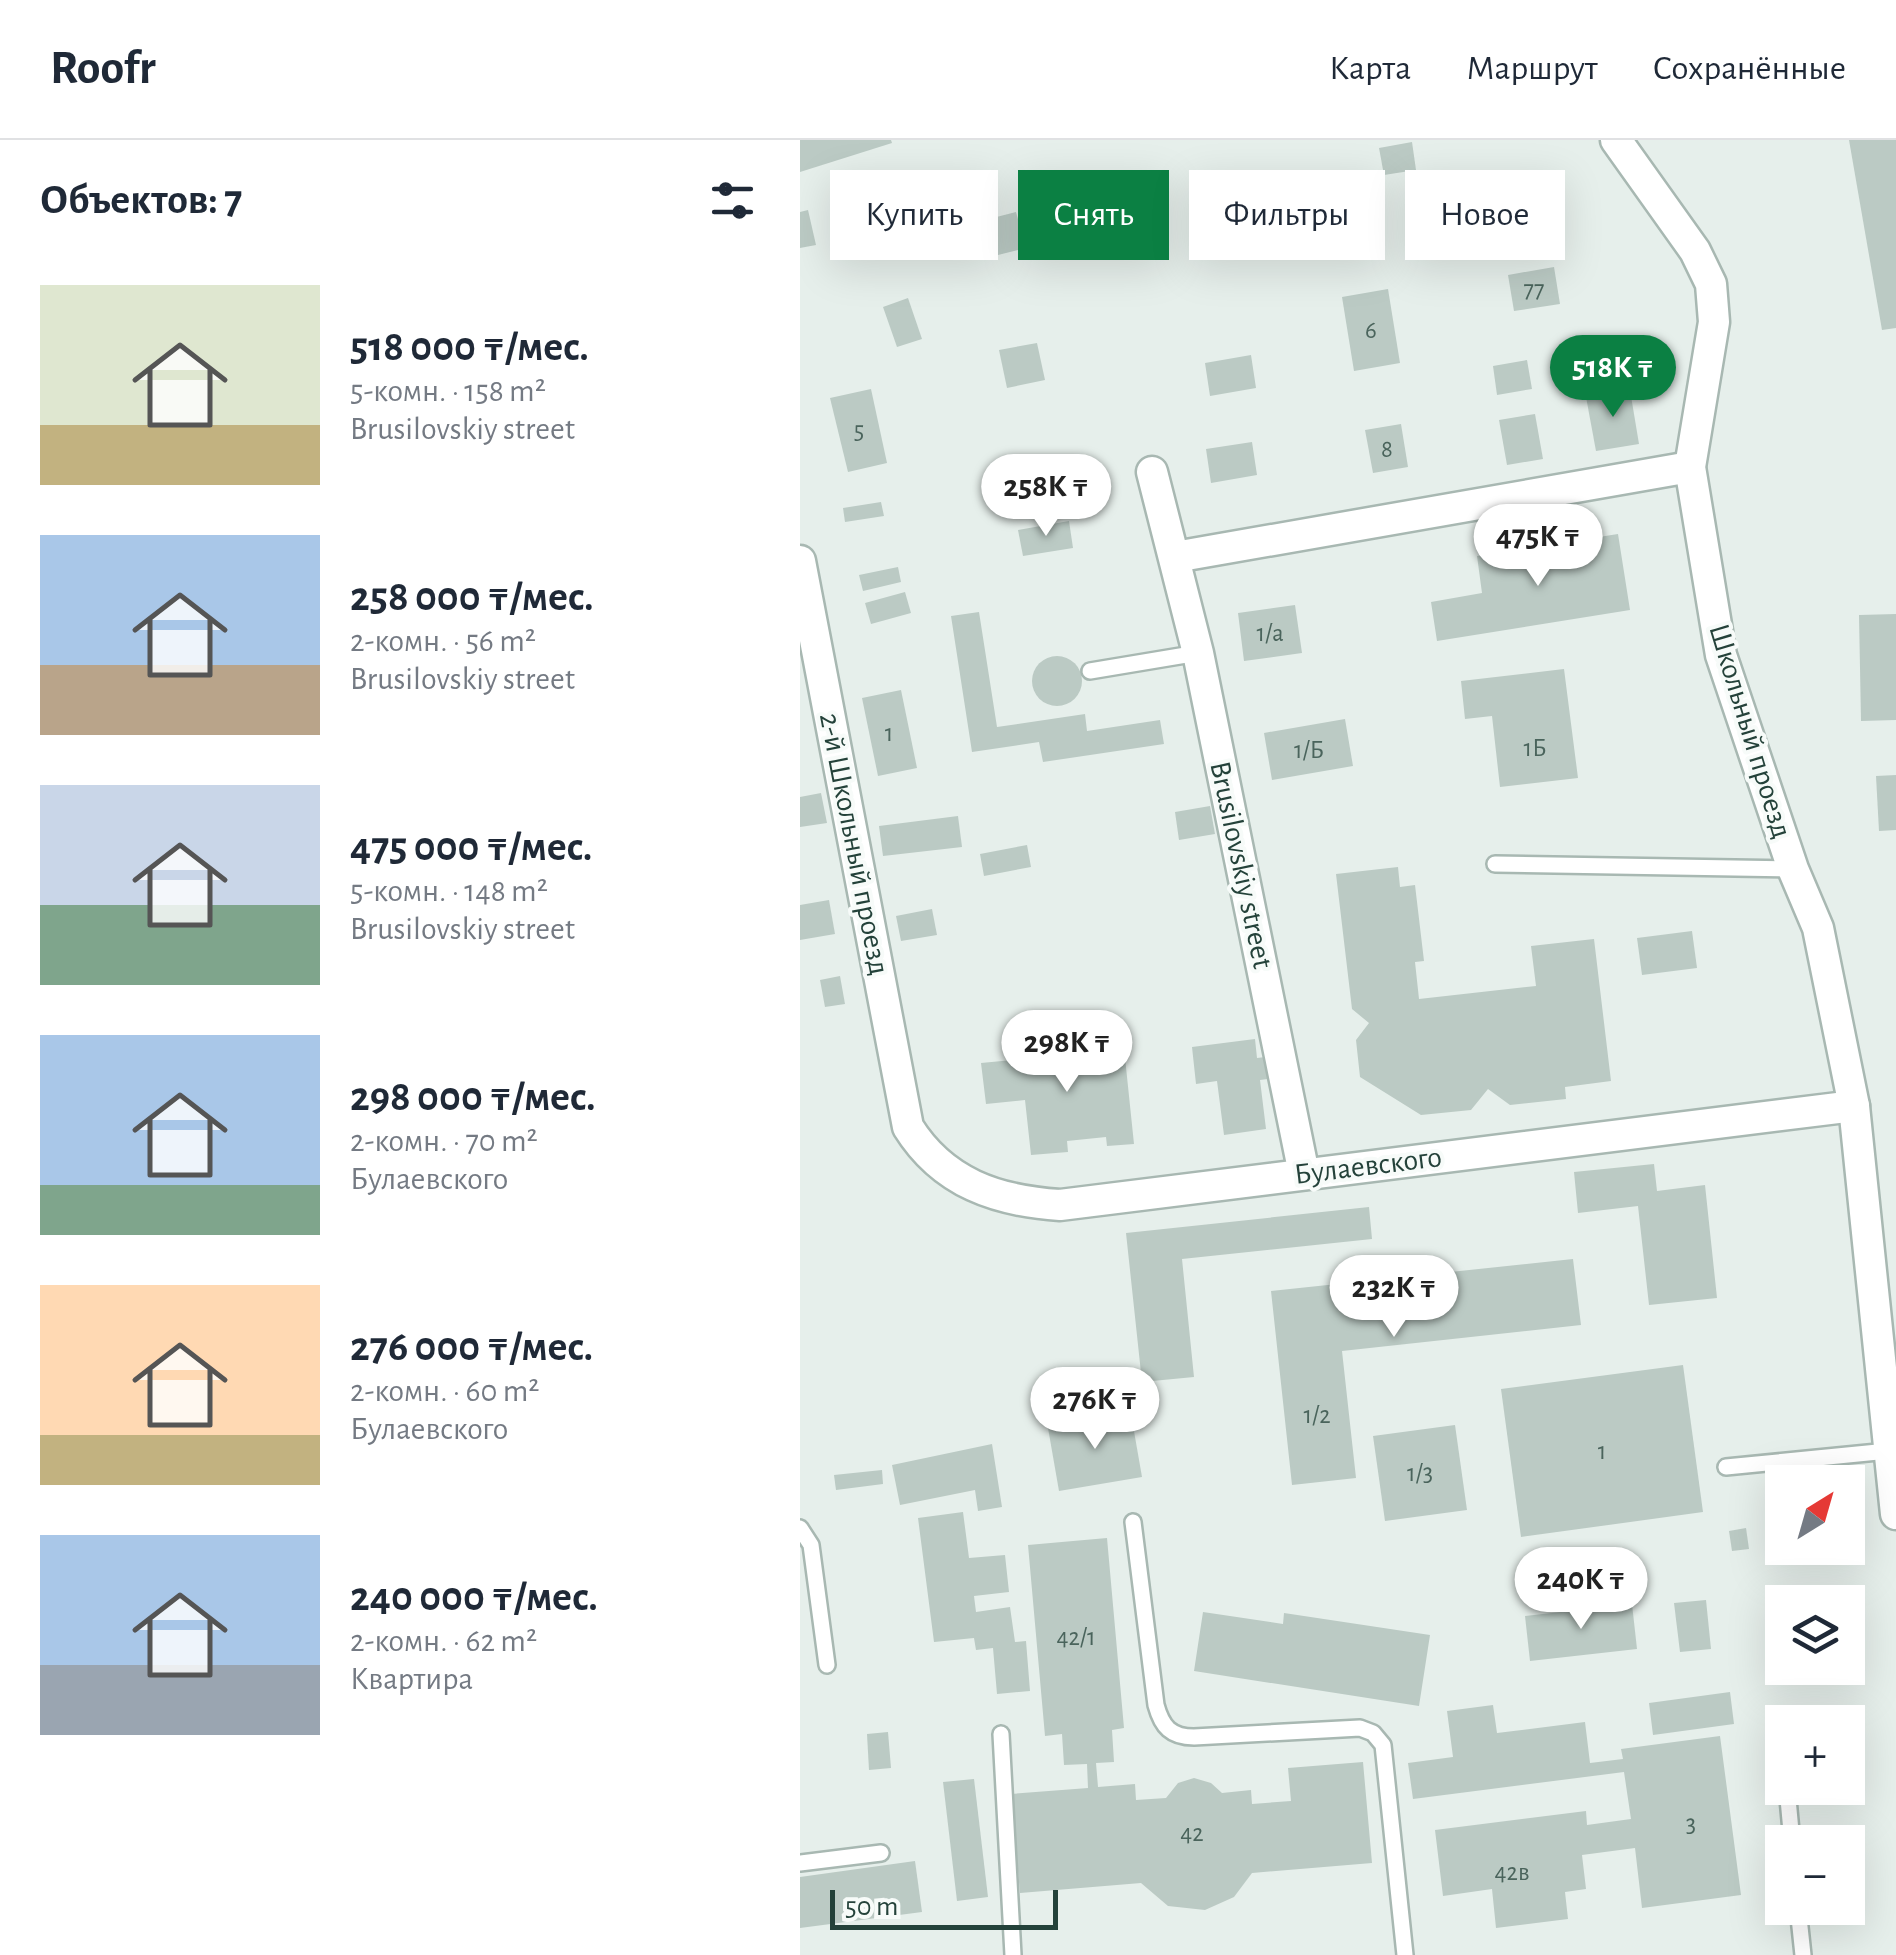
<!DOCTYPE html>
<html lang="ru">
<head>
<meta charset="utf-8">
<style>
	body { margin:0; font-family:"Alegreya Sans",sans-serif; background:#f6f6f7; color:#1f2937; height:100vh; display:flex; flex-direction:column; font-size:38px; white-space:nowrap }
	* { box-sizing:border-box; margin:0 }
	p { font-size:32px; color:#747a83 }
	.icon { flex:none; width:55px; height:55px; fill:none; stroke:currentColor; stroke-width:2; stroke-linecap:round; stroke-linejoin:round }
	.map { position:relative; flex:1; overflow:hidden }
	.side { display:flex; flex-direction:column; background:#fff; width:800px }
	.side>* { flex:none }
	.hud { position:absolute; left:30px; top:30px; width:915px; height:90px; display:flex; gap:20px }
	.needle { width:65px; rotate:37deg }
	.fabs { position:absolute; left:965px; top:1325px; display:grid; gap:20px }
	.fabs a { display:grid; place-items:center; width:100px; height:100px; border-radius:0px; background:#fff; box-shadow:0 10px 40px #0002; font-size:50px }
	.scale { position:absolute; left:30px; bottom:25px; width:228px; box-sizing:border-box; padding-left:10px; border:5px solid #24423a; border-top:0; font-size:28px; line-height:35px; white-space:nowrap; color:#24423a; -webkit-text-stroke:8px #f7fbf9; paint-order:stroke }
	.price { position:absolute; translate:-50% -85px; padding:0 22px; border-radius:35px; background:#fff; color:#222; font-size:32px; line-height:65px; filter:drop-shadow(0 2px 5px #0008) }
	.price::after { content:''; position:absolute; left:50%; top:60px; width:30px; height:22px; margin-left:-15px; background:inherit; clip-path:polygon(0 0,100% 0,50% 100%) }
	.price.selected { background:#0b8043; color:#fff }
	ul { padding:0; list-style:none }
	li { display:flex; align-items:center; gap:30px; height:250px; padding:0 40px }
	li span { display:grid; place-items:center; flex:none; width:280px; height:200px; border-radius:0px; color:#555 }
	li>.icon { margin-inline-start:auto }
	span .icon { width:120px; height:120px; fill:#fffc; stroke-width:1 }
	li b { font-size:42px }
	h2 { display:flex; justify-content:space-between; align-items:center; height:120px; padding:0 40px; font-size:42px }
	.chip { padding:0 35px; border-radius:0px; background:#fff; box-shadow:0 10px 40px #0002; font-size:35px; line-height:90px }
	.chip.selected { background:#0b8043; color:#fff }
	header { display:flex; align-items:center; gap:60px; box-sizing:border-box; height:140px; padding:0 50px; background:#fff; border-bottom:2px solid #e0e1e3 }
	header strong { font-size:48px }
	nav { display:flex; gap:55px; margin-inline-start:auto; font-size:35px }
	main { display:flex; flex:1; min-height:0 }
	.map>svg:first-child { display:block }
	.building { fill:#bbcac4 }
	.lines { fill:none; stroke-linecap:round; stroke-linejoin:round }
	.service-casing { stroke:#a8b8b2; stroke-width:20 }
	.minor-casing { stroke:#a8b8b2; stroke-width:35 }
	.service { stroke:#fff; stroke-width:15 }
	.minor { stroke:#fff; stroke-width:30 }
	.labels { text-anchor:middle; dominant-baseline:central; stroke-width:8; stroke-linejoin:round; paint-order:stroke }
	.number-label { font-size:25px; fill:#4a645c }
	.street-label { font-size:30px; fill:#24423a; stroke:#f7fbf9 }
</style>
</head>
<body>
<header>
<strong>Roofr</strong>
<nav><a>Карта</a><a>Маршрут</a><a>Сохранённые</a></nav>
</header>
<main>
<section class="side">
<h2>Объектов: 7<svg class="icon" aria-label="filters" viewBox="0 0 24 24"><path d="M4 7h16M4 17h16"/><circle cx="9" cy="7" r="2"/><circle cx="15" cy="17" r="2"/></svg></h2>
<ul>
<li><span style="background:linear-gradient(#dfe7d0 70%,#c2b280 0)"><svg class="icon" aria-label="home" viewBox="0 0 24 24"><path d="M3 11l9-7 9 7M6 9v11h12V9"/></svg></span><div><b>518 000 ₸/мес.</b><p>5-комн. · 158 m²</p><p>Brusilovskiy street</p></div></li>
<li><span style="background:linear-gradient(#a9c7e8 65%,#b9a48a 0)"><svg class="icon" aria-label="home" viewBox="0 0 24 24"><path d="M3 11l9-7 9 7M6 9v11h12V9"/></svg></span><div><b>258 000 ₸/мес.</b><p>2-комн. · 56 m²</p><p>Brusilovskiy street</p></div></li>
<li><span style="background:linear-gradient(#c9d6e8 60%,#7fa58c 0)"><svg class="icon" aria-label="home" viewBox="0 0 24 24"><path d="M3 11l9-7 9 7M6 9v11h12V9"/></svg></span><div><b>475 000 ₸/мес.</b><p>5-комн. · 148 m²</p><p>Brusilovskiy street</p></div></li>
<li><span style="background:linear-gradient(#a9c7e8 75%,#7fa58c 0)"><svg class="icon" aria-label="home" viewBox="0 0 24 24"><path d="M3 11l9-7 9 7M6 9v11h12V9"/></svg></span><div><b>298 000 ₸/мес.</b><p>2-комн. · 70 m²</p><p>Булаевского</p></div></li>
<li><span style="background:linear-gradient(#ffd9b3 75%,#c2b280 0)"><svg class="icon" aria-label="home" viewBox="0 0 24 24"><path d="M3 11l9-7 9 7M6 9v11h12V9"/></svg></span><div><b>276 000 ₸/мес.</b><p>2-комн. · 60 m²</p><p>Булаевского</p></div></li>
<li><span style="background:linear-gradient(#a9c7e8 65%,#9aa5b1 0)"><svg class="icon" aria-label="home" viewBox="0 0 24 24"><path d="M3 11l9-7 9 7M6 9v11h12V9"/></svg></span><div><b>240 000 ₸/мес.</b><p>2-комн. · 62 m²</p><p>Квартира</p></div></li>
</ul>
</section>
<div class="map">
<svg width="1096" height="1815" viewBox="0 0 1096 1815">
	<rect width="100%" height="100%" fill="#e6efeb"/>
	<!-- building -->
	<g class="building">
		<path d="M0 0H91L92 3 0 32Z"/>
		<path d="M1049 0H1096V188L1082 190Z"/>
		<path d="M612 2 616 30 584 35 579 8Z"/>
		<path d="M712 42 719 84 678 91 670 49Z"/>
		<path d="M554 44 560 82 535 85 529 48Z"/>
		<path d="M8 70 16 105 0 108V72Z"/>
		<path d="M216 72 226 108 182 119 173 83Z"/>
		<path d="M754 127 760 164 714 171 708 135Z"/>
		<path d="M588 149 600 223 554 231 542 157Z"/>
		<path d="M108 158 122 199 97 207 83 167Z"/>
		<path d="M817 201 821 228 780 235 776 207Z"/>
		<path d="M237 203 245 240 207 248 199 210Z"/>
		<path d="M451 215 456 248 410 256 405 223Z"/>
		<path d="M727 220 732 249 697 255 693 226Z"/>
		<path d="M71 249 87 323 48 332 30 258Z"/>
		<path d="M830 250 839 304 796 311 786 257Z"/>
		<path d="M735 274 743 319 707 325 699 280Z"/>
		<path d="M601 284 608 327 573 333 565 290Z"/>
		<path d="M452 302 457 335 411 343 406 309Z"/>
		<path d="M81 362 84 376 45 382 43 368Z"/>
		<path d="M269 381 273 408 223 416 218 390Z"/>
		<path d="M818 394 830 470 637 501 631 462 682 453 677 416Z"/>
		<path d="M98 427 101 442 63 451 59 435Z"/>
		<path d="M105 452 111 473 71 484 65 463Z"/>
		<path d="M495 465 502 513 444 521 438 473Z"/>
		<path d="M179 472 197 587 285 574 287 591 360 580 364 604 243 622 239 602 172 612 151 476Z"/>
		<path d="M1096 474V580L1061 581 1059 475Z"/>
		<circle cx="257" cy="541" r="25"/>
		<path d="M764 529 778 638 700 647 692 576 665 579 661 541Z"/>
		<path d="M101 550 117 628 78 636 62 558Z"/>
		<path d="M545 579 553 626 472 640 464 593Z"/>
		<path d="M1096 635V690L1079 691 1076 636Z"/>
		<path d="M21 653 27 683 0 687V657Z"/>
		<path d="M410 666 415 694 379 700 375 672Z"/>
		<path d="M158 676 162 707 83 716 79 686Z"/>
		<path d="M227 705 231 727 184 736 180 714Z"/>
		<path d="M598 727 600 747 615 745 624 821 615 822 619 859 736 846 731 806 794 799 811 941 765 947 766 959 710 965 688 949 671 970 621 975 560 937 556 900 569 883 552 869 536 734Z"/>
		<path d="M29 760 35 794 0 800V765Z"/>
		<path d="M132 769 137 795 101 801 96 776Z"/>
		<path d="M892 791 897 828 842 835 837 798Z"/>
		<path d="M40 836 45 864 25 867 20 840Z"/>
		<path d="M283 888 285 912 324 908 334 1004 307 1006 306 997 267 1001 268 1012 231 1015 225 960 186 964 181 923 264 915 262 890Z"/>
		<path d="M455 899 457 918 474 916 477 938 460 940 466 989 424 995 417 941 396 944 392 907Z"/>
		<path d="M854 1024 857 1051 905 1045 917 1158 849 1165 838 1066 778 1073 774 1032Z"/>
		<path d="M569 1067 572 1099 382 1119 394 1237 342 1242 326 1093Z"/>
		<path d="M773 1119 781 1185 542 1211 556 1338 492 1345 471 1151Z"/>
		<path d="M883 1225 903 1372 721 1397 701 1249Z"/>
		<path d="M331 1274 342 1337 259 1351 248 1288Z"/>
		<path d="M655 1285 667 1370 585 1381 573 1296Z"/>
		<path d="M192 1304 202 1367 178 1371 175 1350 100 1365 92 1325Z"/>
		<path d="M82 1330 83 1344 36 1350 34 1335Z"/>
		<path d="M163 1372 169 1418 205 1415 209 1452 174 1456 176 1472 210 1467 215 1502 226 1501 230 1551 197 1554 193 1508 176 1510 174 1498 134 1502 118 1378Z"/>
		<path d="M946 1388 949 1409 932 1411 929 1391Z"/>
		<path d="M307 1398 324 1588 312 1590 314 1622 296 1623 298 1647 335 1644 336 1660 366 1658 378 1643 394 1638 411 1643 422 1653 451 1650 452 1664 491 1661 488 1628 563 1622 572 1723 452 1733 434 1757 405 1770 368 1766 341 1743 220 1753 211 1654 288 1648 287 1624 264 1625 262 1594 245 1596 228 1405Z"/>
		<path d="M906 1460 911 1509 880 1512 874 1463Z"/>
		<path d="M832 1464 837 1509 730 1521 725 1476Z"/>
		<path d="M403 1472 483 1484 484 1473 630 1495 619 1566 394 1531Z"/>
		<path d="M930 1552 934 1584 853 1595 849 1563Z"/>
		<path d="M693 1565 697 1593 785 1582 790 1623 823 1619 821 1609 920 1596 941 1755 842 1768 835 1708 782 1715 786 1749 765 1752 768 1779 696 1788 692 1749 643 1756 635 1690 786 1671 787 1685 831 1679 824 1632 613 1659 608 1623 653 1617 647 1571Z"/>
		<path d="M88 1592 91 1628 69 1630 67 1594Z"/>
		<path d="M174 1639 188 1757 157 1761 143 1642Z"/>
		<path d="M115 1721 122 1772 0 1788V1737Z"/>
	</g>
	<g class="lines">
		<defs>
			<g id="service">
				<path d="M290 531 398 513"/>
				<path d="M695 724 993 729"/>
				<path d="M926 1327 1088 1311"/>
				<path d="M333 1382 356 1565C362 1587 371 1597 394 1597L560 1588 573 1593 583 1605 605 1815"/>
				<path d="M0 1388 11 1405 27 1525"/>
				<path d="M201 1594 213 1815"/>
				<path d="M987 1648 992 1702"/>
				<path d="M0 1723 81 1713"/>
				<path d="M998 1768 1003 1815"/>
			</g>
			<g id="minor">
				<path d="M816 0 895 111 911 144 914 182 890 327 921 515 993 729 1018 788 1054 966 1096 1374"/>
				<path d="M352 332 398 513 504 1034"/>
				<path d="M375 417 890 327"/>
				<path d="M0 421 108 987C143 1043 197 1061 260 1065L1054 966"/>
			</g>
		</defs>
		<!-- service casing -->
		<use href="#service" class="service-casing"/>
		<!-- minor casing -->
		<use href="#minor" class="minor-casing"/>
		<!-- service -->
		<use href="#service" class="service"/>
		<!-- minor -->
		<use href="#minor" class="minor"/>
	</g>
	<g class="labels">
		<!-- number labels -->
		<g class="number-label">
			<text x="734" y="149">77</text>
			<text x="571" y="190">6</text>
			<text x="59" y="290">5</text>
			<text x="587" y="309">8</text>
			<text x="470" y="493">1/а</text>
			<text x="89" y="593">1</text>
			<text x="735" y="608">1Б</text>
			<text x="509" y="610">1/Б</text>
			<text x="517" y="1275">1/2</text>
			<text x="802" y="1311">1</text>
			<text x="620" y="1333">1/3</text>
			<text x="276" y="1497">42/1</text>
			<text x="891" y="1684">3</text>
			<text x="392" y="1693">42</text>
			<text x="712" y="1732">42в</text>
		</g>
		<!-- street labels -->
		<g class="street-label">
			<text transform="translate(950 591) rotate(73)">Школьный проезд</text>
			<text transform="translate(54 704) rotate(79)">2-й Школьный проезд</text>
			<text transform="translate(441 725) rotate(78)">Brusilovskiy street</text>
			<text transform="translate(568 1026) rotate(-7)">Булаевского</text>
		</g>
	</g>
</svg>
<div class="fabs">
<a><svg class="needle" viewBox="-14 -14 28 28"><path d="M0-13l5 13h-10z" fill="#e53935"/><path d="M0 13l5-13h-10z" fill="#747a83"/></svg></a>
<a><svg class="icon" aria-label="layers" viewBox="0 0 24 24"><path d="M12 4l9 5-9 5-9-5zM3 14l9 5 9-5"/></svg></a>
<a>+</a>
<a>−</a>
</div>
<div class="scale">50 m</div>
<b class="price selected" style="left:813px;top:280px">518K ₸</b>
<b class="price" style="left:246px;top:399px">258K ₸</b>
<b class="price" style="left:738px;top:449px">475K ₸</b>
<b class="price" style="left:267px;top:955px">298K ₸</b>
<b class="price" style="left:594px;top:1200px">232K ₸</b>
<b class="price" style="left:295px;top:1312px">276K ₸</b>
<b class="price" style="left:781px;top:1492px">240K ₸</b>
<div class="hud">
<a class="chip">Купить</a>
<a class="chip selected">Снять</a>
<a class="chip">Фильтры</a>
<a class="chip">Новое</a>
</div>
</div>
</main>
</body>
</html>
